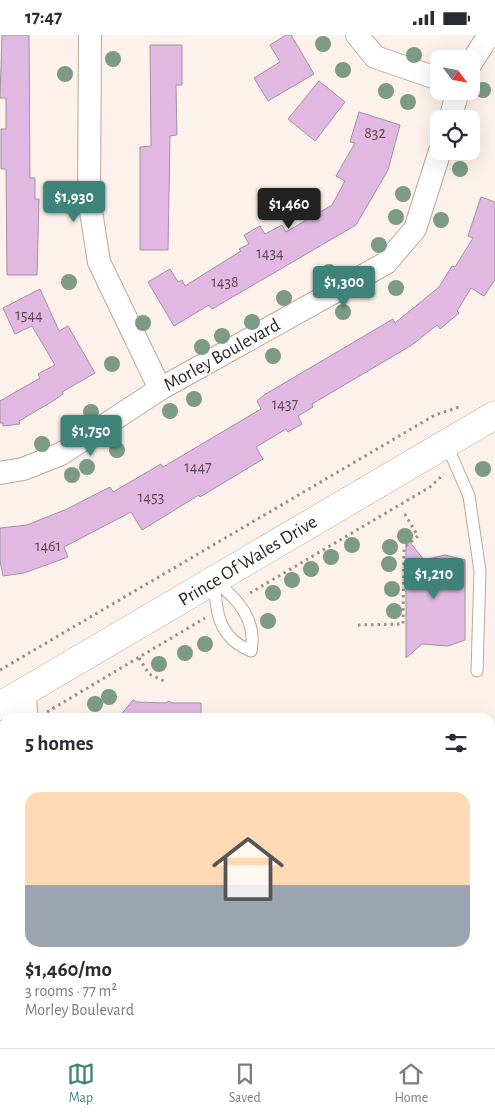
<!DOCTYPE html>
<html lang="en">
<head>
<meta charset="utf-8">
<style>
	body { margin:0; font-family:"Alegreya Sans",sans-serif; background:#f7f7f7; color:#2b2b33; height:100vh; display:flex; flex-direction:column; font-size:19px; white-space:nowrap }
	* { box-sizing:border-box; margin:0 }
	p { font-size:16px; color:#7c7c81 }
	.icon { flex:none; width:28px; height:28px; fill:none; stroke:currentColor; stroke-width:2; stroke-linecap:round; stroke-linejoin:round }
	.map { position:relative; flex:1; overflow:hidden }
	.details { position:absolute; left:0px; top:678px; width:495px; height:336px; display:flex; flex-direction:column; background:#fff; border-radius:15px 15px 0 0; box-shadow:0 5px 20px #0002 }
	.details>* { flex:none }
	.needle { width:32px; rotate:122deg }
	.controls { position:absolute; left:430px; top:15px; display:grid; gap:10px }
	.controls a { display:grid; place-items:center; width:50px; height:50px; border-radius:10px; background:#fff; box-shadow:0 5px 20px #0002; font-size:25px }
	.price { position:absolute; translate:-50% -42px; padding:0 11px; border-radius:5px; background:#3e8379; color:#fff; font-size:16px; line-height:32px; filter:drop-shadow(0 1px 2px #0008) }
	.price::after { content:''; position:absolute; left:50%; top:30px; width:15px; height:11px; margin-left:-8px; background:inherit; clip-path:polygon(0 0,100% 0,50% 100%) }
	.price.selected { background:#222; color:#fff }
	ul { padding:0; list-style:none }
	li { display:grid; align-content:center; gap:10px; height:265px; padding:0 25px }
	li span { display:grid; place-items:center; height:155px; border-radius:15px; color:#555 }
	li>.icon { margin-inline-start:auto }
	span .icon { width:90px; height:90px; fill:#fffc; stroke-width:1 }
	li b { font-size:21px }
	h2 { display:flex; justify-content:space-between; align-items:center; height:60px; padding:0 25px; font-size:21px }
	.status { display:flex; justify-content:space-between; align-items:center; height:35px; padding:0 25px; background:#fff; direction:ltr }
	.status svg { height:14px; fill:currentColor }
	.dock { display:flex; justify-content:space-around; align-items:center; height:70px; border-top:1px solid #e1e1e2; background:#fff; font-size:14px; color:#7c7c81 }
	.dock a { display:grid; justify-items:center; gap:2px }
	.dock .selected { color:#3e8379 }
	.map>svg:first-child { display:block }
	.building { fill:#e1b8e1; stroke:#a491a3 }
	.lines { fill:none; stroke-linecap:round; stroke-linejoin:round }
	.service-casing { stroke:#bfa898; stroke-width:13 }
	.minor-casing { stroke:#bfa898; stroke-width:24 }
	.primary-casing { stroke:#bfa898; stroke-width:29 }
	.path { stroke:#9c928c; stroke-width:3; stroke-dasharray:2.5 4; stroke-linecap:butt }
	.service { stroke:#fff; stroke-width:11 }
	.minor { stroke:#fff; stroke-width:22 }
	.primary { stroke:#fff; stroke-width:28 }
	.tree { fill:#7c9a86 }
	.labels { text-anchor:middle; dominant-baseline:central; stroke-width:4; stroke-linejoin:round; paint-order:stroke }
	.number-label { font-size:16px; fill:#5c4a50 }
	.street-label { font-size:19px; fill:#2f2620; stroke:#fff }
</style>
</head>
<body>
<div class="status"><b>17:47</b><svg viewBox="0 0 49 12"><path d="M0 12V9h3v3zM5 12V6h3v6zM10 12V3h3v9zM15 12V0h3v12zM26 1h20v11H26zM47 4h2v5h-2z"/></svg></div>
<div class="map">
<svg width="495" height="1013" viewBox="0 0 495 1013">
	<rect width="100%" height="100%" fill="#fcf2eb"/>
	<!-- building -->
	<g class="building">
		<path d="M2 0H29L30 143H35V164H39L37 240H7L6 134H1V94H6V63H0Z"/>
		<path d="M286 0H291L314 39 268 66 254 43 280 27 270 10Z"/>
		<path d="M150 10H182V50H176L177 100 170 101 168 215H140V112L151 111Z"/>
		<path d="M319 46 345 67 315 106 288 84Z"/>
		<path d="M359 77 400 90 388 135 356 190 212 274 209 270 174 291 148 247 170 234 178 247 182 245 185 251 241 216 239 214 249 209 244 200 260 191 265 199 282 190 286 197 332 170 345 146 336 141 355 108 350 107Z"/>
		<path d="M481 162 495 167V245L484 261 471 253 457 276 459 278 440 294 437 290 412 310 312 369 313 372 298 381 302 389 288 397 286 394 256 412 263 424 200 462 199 460 142 495 131 477 64 512 68 522 24 538 3 541 0 526V493L27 490 67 474 110 452 113 457 161 429 163 432 261 374 257 366 264 360 393 284 395 288 439 252 452 231 455 232 473 203 468 201Z"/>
		<path d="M40 254 59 296 68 291 95 338 62 357 63 359 53 366 19 386 20 389 3 391V388H0V366L40 343 38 339 55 330 32 291 15 299 3 273Z"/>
		<path d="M406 502 424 525 445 520 465 525V605L448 611 422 609 406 623Z"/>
		<path d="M133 665 137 667 166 668 169 666 172 668H201V682H119Z"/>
	</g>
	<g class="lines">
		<defs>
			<g id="service">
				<path d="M446 408 469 461 480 536 477 636"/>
				<path d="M215 546C238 564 257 585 251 616 219 603 215 577 215 546Z"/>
			</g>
			<g id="minor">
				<path d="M90 0 89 164 99 227 160 354"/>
				<path d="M357 0 375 22 439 44"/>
				<path d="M471 28 489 0"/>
				<path d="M450 84 458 56"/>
				<path d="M0 438 23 434 61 419 160 354 386 228 415 194 440 116"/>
				<path d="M25 656 26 682"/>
				<path d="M36 1009V1013"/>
			</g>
			<path id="primary" d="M0 671 495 380"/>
		</defs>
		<!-- service casing -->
		<use href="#service" class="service-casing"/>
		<!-- minor casing -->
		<use href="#minor" class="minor-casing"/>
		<!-- primary casing -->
		<use href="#primary" class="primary-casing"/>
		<!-- path -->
		<g class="path">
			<path d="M250 558 430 452 444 439"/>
			<path d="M358 590 403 589 404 516 405 512 418 501 403 476"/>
			<path d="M139 623 149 639 164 646"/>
			<path d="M0 635 435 380 459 372"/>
			<path d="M47 677 205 583"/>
			<path d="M0 704 5 702"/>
		</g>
		<!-- service -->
		<use href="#service" class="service"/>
		<!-- minor -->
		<use href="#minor" class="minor"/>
		<!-- primary -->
		<use href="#primary" class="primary"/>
	</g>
	<!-- trees -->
	<g class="tree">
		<circle cx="323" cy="9" r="8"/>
		<circle cx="414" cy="20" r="8"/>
		<circle cx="113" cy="24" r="8"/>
		<circle cx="343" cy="35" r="8"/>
		<circle cx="65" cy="39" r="8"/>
		<circle cx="483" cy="55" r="8"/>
		<circle cx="386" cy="56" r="8"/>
		<circle cx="408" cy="67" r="8"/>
		<circle cx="460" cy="134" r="8"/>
		<circle cx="403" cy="159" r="8"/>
		<circle cx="66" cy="163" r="8"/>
		<circle cx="396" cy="182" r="8"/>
		<circle cx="441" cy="185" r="8"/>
		<circle cx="379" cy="210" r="8"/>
		<circle cx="329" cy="237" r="8"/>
		<circle cx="69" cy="247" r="8"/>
		<circle cx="396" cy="253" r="8"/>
		<circle cx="284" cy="263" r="8"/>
		<circle cx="343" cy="277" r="8"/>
		<circle cx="252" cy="287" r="8"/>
		<circle cx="143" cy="288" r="8"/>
		<circle cx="222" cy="301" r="8"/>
		<circle cx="202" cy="312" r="8"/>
		<circle cx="273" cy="321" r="8"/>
		<circle cx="112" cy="329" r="8"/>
		<circle cx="194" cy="364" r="8"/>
		<circle cx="170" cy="376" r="8"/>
		<circle cx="91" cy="377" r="8"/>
		<circle cx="42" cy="409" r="8"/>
		<circle cx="117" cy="415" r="8"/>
		<circle cx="87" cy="432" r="8"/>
		<circle cx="483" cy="434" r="8"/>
		<circle cx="72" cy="440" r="8"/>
		<circle cx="405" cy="501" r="8"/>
		<circle cx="352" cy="510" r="8"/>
		<circle cx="390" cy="512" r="8"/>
		<circle cx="331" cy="522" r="8"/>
		<circle cx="389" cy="529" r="8"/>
		<circle cx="311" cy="534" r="8"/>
		<circle cx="292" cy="545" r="8"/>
		<circle cx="392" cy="554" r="8"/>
		<circle cx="273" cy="558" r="8"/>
		<circle cx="394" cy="576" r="8"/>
		<circle cx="268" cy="586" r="8"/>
		<circle cx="205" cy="609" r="8"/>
		<circle cx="185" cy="618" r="8"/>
		<circle cx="159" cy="629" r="8"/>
		<circle cx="109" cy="662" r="8"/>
		<circle cx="95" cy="669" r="8"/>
	</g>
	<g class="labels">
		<!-- number labels -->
		<g class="number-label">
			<text x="375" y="98">832</text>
			<text x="270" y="218">1434</text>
			<text x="225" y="247">1438</text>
			<text x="29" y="280">1544</text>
			<text x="285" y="369">1437</text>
			<text x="198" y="432">1447</text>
			<text x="151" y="462">1453</text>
			<text x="48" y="511">1461</text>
		</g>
		<!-- street labels -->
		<g class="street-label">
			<text transform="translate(222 320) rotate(-29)">Morley Boulevard</text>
			<text transform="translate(248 526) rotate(-31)">Prince Of Wales Drive</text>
		</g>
	</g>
</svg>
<div class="controls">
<a><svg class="needle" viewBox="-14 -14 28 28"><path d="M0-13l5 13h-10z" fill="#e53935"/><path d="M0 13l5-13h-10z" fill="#7c7c81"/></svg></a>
<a><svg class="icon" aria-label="locate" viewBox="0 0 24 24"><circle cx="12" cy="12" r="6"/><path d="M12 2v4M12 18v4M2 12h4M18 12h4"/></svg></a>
</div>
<b class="price" style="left:74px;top:188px">$1,930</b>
<b class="price selected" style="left:289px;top:195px">$1,460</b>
<b class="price" style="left:344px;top:273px">$1,300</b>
<b class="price" style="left:91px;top:422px">$1,750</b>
<b class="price" style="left:434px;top:565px">$1,210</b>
<section class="details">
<h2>5 homes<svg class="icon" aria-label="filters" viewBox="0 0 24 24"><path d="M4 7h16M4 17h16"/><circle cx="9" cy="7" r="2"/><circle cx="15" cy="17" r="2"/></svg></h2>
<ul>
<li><span style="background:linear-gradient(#ffd9b3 60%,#9aa5b1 0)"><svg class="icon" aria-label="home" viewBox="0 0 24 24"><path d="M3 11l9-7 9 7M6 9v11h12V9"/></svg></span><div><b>$1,460/mo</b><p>3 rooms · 77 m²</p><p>Morley Boulevard</p></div></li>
</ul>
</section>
</div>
<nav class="dock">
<a class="selected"><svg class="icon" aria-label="map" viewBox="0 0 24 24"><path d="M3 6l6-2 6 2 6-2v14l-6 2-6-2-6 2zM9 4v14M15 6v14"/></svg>Map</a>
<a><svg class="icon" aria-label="saved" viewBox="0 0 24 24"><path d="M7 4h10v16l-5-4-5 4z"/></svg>Saved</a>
<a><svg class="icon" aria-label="home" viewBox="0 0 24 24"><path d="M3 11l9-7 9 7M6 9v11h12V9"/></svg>Home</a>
</nav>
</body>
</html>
